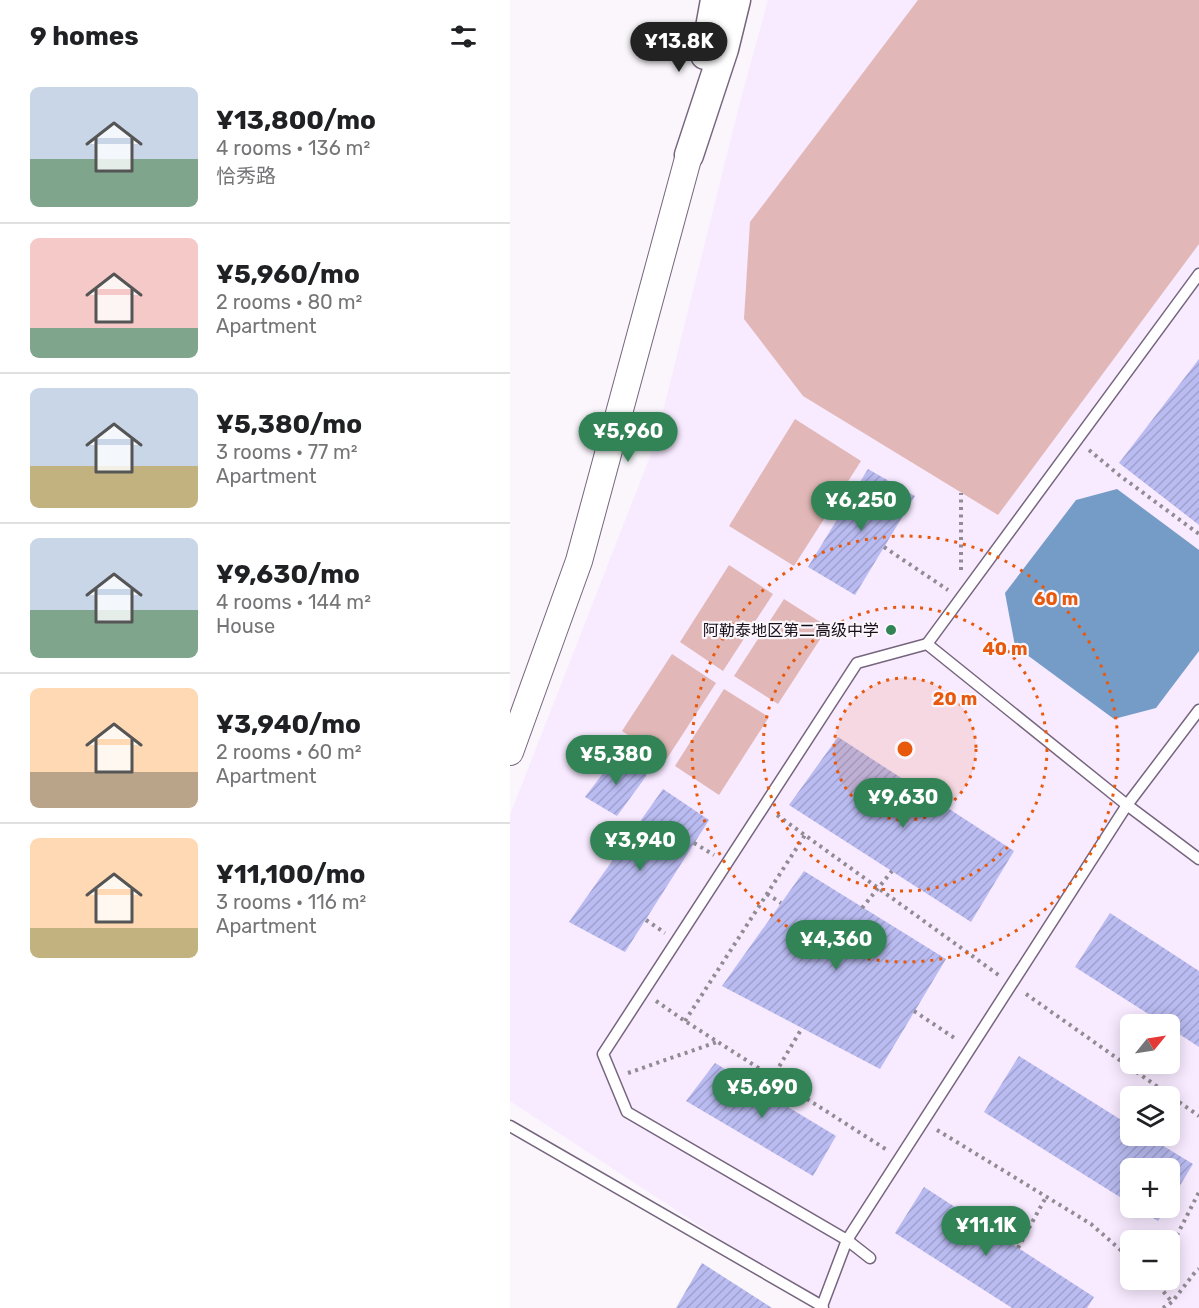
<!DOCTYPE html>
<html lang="en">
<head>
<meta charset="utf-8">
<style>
	body { margin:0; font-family:Rubik,"Noto Sans SC",sans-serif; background:#f6f6f6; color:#202124; height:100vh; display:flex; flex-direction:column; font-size:22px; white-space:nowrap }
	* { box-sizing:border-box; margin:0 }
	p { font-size:20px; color:#757577 }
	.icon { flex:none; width:33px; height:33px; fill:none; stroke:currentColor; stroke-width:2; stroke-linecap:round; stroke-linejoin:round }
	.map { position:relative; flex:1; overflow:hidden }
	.side { display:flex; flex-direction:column; background:#fff; width:510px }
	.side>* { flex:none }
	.needle { width:39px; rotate:60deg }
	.tools { position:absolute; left:610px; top:1014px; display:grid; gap:12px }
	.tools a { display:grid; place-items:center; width:60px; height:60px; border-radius:9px; background:#fff; box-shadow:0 3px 15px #0003; font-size:30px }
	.price { position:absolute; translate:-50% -51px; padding:0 14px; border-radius:21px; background:#328456; color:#fff; font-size:20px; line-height:39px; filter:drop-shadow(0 2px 3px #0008) }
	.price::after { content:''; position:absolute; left:50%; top:36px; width:18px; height:14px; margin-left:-9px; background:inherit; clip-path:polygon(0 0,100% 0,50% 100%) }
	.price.selected { background:#222; color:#fff }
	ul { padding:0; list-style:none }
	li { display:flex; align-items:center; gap:18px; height:150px; padding:0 30px }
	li+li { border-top:2px solid #e0e0e0 }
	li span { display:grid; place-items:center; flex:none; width:168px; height:120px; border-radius:9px; color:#555 }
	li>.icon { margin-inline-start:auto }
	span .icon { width:72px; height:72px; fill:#fffc; stroke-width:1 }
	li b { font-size:26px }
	h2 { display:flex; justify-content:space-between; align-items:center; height:72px; padding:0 30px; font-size:26px }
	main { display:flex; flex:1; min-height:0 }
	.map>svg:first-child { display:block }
	.built { fill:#f8eaff; fill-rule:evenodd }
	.grass { fill:#e1b8b7 }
	.water { fill:#759cc6 }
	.building { fill:url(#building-hatch) }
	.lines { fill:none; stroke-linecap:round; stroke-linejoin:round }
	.service-casing { stroke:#76657e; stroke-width:13 }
	.tertiary-casing { stroke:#76657e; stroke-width:28 }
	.secondary-casing { stroke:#76657e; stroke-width:31 }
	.path { stroke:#918c93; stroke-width:4; stroke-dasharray:3 4.5; stroke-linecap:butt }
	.service { stroke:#fff; stroke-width:10 }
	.tertiary { stroke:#fff; stroke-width:26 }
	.secondary { stroke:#fff; stroke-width:28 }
	.ring { fill:none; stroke:#e8590c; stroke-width:3; stroke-dasharray:3 6 }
	.poi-dot { fill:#328456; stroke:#faf6fc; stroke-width:2 }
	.labels { text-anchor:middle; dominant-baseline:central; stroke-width:4.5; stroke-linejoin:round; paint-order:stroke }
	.poi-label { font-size:16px; fill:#160f18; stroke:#faf6fc; text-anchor:end }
	.centre { fill:#e8590c; stroke:#faf6fc; stroke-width:3 }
	.ring-label { font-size:18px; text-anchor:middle; font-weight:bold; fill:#e8590c; stroke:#faf6fc; stroke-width:4.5; stroke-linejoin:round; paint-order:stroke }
</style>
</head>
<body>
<main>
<section class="side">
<h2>9 homes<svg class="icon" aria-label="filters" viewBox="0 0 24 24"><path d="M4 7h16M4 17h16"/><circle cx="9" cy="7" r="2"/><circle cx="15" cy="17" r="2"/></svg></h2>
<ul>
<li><span style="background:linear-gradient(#c9d6e8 60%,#7fa58c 0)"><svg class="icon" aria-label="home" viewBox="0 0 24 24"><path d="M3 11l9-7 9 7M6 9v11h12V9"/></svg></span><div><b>¥13,800/mo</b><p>4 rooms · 136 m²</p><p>恰秀路</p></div></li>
<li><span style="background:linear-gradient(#f6c9c9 75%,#7fa58c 0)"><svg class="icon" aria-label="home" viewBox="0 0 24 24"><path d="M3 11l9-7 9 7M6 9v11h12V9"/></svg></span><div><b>¥5,960/mo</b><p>2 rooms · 80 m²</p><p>Apartment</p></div></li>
<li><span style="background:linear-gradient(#c9d6e8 65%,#c2b280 0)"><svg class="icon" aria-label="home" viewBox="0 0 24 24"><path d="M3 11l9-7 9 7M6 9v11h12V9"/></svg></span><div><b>¥5,380/mo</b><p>3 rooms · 77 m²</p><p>Apartment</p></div></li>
<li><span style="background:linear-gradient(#c9d6e8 60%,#7fa58c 0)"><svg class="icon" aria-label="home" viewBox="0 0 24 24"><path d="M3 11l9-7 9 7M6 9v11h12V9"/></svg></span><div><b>¥9,630/mo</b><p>4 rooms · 144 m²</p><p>House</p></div></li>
<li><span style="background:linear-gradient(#ffd9b3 70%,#b9a48a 0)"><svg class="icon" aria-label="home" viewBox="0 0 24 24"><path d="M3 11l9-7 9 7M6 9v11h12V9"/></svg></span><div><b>¥3,940/mo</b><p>2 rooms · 60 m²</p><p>Apartment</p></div></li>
<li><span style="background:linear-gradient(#ffd9b3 75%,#c2b280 0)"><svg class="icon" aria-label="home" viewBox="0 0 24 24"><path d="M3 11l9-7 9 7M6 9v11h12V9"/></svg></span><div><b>¥11,100/mo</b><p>3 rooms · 116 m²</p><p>Apartment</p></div></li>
</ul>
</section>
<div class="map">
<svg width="689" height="1308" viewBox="0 0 689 1308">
	<defs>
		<pattern id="building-hatch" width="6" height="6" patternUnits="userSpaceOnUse" patternTransform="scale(1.5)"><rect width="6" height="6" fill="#b9bbf1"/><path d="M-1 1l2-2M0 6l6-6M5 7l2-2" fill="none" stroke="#9ea0ce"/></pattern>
	</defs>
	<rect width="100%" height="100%" fill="#faf6fc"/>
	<!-- built -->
	<path class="built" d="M258 0H689V1308H315L0 1101V815L145 444 228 110ZM621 1024H660V1064H621ZM621 1096H660V1136H621ZM621 1168H660V1208H621ZM621 1240H660V1280H621Z"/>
	<!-- grass -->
	<g class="grass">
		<path d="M408 0H689V244L488 515 293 396 234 319 240 222Z"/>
		<path d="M285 419 351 461 284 566 219 526Z"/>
		<path d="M219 565 263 594 213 671 170 642Z"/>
		<path d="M274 599 318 627 268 704 224 676Z"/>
		<path d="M162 654 206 683 156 760 112 731Z"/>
		<path d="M214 689 259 717 209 795 165 766Z"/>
	</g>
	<!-- water -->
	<path class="water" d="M607 489 689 550V651L646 708 604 719 505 646 495 593 566 500Z"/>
	<!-- building -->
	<g class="building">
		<path d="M689 359V525L609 463Z"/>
		<path d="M358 469 405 496 345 595 298 567Z"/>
		<path d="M328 737 504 851 461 922 279 805Z"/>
		<path d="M107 755 137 775 107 816 75 797Z"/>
		<path d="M153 789 199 820 115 952 59 922Z"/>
		<path d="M294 871 436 959 370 1069 212 986Z"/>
		<path d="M600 913 689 971V1047L660 1028V1024H654L565 967Z"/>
		<path d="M509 1056 621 1126V1136H637L683 1164 660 1202V1168H621V1204L474 1112Z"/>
		<path d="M205 1063 326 1136 303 1176 176 1101Z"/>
		<path d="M414 1187 584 1297 577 1308H502L385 1233Z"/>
		<path d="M627 1208H657L648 1221Z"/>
		<path d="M192 1263 262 1308H166Z"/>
	</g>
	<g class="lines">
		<defs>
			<g id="service">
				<path d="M417 644 689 274"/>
				<path d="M689 710 617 805 337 1240 117 1112 93 1054 347 663 417 644 617 805 689 859"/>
				<path d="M0 1126 312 1306 313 1308"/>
				<path d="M312 1306 337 1240 360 1258"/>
			</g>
			<path id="tertiary" d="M0 752 69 561 179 155"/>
			<g id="secondary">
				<path d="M195 55 205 0"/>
				<path d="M179 155 214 49 226 0"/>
			</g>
		</defs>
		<!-- service casing -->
		<use href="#service" class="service-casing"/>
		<!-- tertiary casing -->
		<use href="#tertiary" class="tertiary-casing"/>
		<!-- secondary casing -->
		<use href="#secondary" class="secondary-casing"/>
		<!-- path -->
		<g class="path">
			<path d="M579 450 609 475 689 534"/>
			<path d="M374 547 438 590"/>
			<path d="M451 570V493"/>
			<path d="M267 815 490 976"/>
			<path d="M184 843 204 855"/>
			<path d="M257 894 271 903"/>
			<path d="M352 908 382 871"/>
			<path d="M136 920 155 933"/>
			<path d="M516 994 689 1116"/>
			<path d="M146 1001 175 1021 377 1150"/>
			<path d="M404 1011 446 1039"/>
			<path d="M175 1021 295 835"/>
			<path d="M641 1024 645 1019"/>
			<path d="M612 1062 621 1050"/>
			<path d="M118 1073 207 1042"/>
			<path d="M254 1092 292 1028"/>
			<path d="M427 1130 581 1224 621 1259"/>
			<path d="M508 1248 536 1197"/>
			<path d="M660 1249 689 1192"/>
			<path d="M644 1280 662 1302"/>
			<path d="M653 1308 662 1302 686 1271 689 1269"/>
		</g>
		<!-- service -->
		<use href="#service" class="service"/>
		<!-- tertiary -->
		<use href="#tertiary" class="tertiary"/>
		<!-- secondary -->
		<use href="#secondary" class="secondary"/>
	</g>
	<!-- distance rings -->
	<circle cx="395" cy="749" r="71" fill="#e8590c" fill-opacity=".12"/>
	<g class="ring">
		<circle cx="395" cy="749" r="71"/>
		<circle cx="395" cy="749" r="142"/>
		<circle cx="395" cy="749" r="213"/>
	</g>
	<!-- markers -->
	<circle class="poi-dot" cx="381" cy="630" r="6"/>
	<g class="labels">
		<!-- poi labels -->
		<g class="poi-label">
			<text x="369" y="630">阿勒泰地区第二高级中学</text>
		</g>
	</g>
	<circle cx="395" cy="749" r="9" class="centre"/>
	<g class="ring-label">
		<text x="546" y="605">60 m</text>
		<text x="495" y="655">40 m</text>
		<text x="445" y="705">20 m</text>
	</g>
</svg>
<div class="tools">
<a><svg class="needle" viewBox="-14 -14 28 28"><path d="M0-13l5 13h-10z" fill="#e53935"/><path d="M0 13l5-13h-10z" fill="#757577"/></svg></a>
<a><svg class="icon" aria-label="layers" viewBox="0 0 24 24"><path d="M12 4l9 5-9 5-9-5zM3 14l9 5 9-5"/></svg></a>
<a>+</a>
<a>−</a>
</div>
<b class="price selected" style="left:169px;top:73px">¥13.8K</b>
<b class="price" style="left:118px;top:463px">¥5,960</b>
<b class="price" style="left:351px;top:532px">¥6,250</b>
<b class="price" style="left:106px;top:786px">¥5,380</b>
<b class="price" style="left:393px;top:829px">¥9,630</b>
<b class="price" style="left:130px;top:872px">¥3,940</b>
<b class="price" style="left:326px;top:971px">¥4,360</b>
<b class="price" style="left:252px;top:1119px">¥5,690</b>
<b class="price" style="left:476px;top:1257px">¥11.1K</b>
</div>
</main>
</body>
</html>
